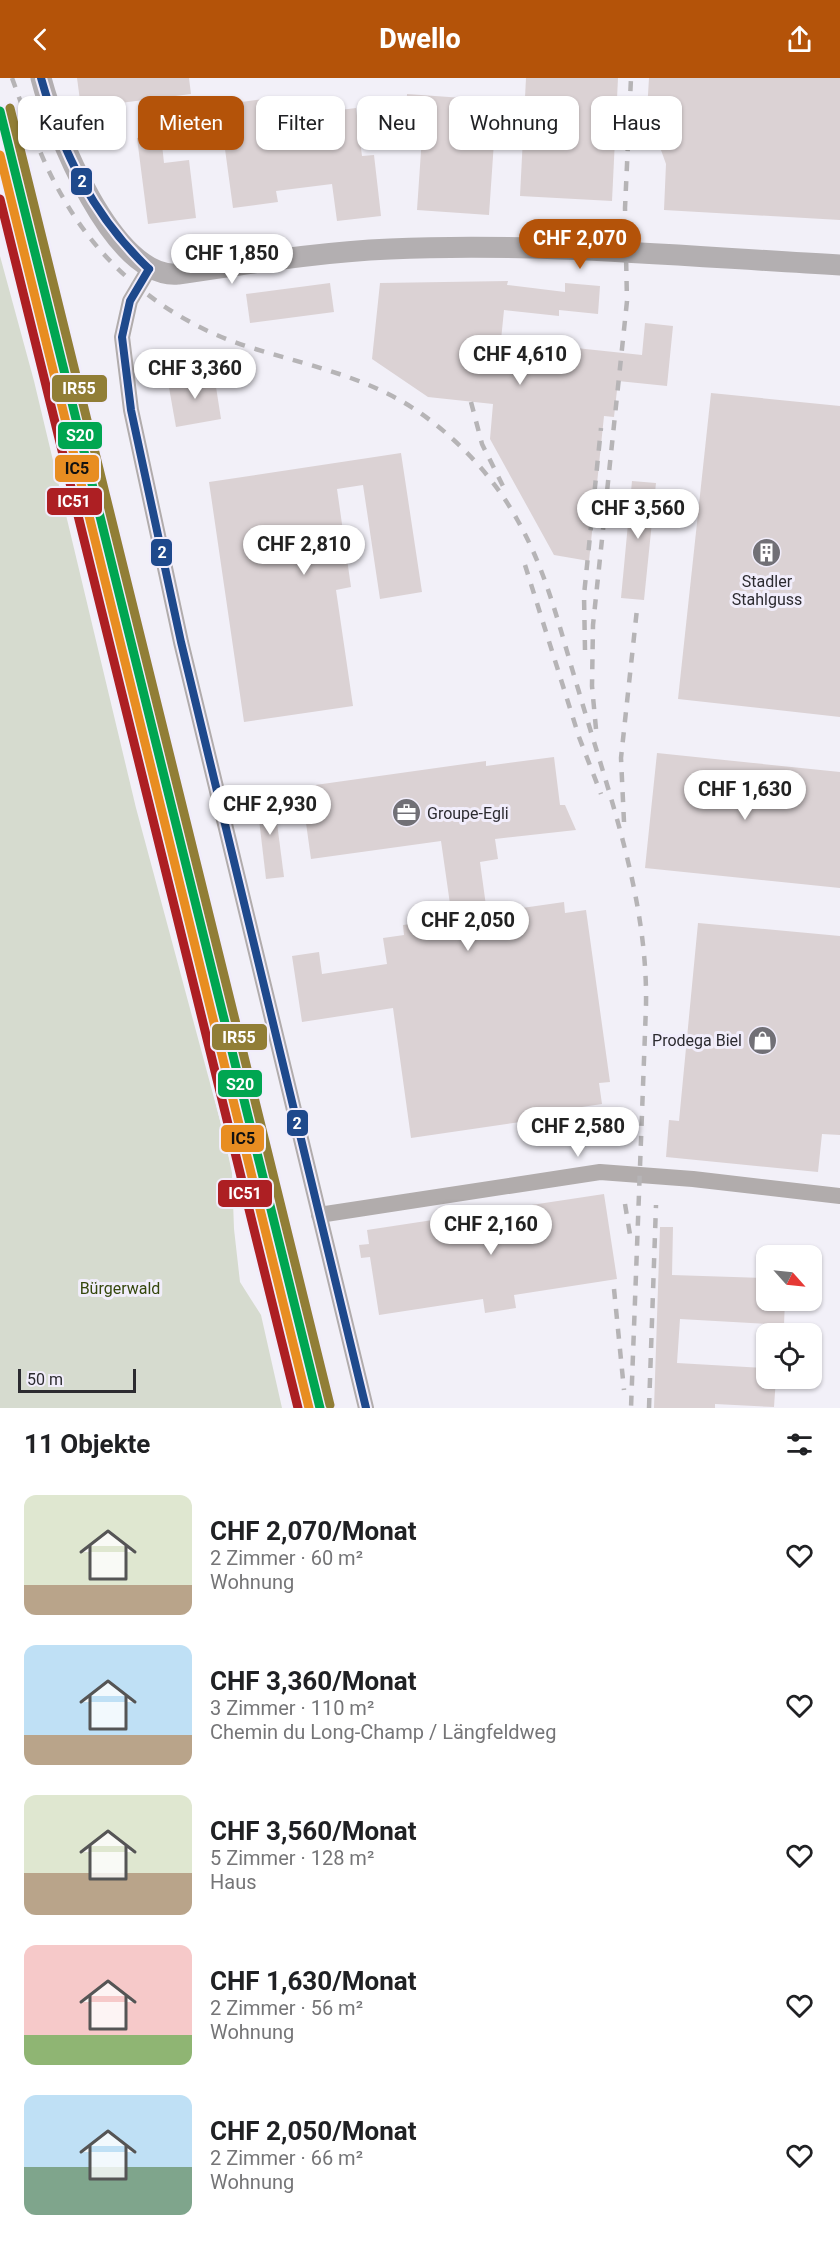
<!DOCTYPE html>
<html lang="de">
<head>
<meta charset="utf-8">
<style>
	body { margin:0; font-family:Roboto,sans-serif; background:#f2f2f2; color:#202124; height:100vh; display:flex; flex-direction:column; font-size:22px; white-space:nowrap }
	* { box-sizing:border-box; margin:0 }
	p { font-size:20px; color:#757577 }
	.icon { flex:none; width:33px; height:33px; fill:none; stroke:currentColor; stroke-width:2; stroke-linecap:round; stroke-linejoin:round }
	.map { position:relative; height:1330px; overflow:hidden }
	.panel { display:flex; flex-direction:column; background:#fff; flex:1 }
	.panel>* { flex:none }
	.hud { position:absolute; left:18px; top:18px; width:804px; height:54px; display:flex; gap:12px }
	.needle { width:39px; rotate:117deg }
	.buttons { position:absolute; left:756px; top:1167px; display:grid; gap:12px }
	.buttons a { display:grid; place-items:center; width:66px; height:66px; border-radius:12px; background:#fff; box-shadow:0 2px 4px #0004; font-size:30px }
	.scale { position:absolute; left:18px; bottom:15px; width:118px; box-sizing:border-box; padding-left:6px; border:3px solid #2c2b30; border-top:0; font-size:16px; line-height:21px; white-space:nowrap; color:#2c2b30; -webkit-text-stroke:4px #f1edfb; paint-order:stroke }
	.price { position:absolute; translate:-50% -51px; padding:0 14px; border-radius:21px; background:#fff; color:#222; font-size:20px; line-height:39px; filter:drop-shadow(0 2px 3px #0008) }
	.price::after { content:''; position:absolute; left:50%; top:36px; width:18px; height:14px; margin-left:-9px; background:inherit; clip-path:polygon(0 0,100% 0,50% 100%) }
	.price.selected { background:#b45309; color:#fff }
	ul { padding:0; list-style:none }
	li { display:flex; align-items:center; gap:18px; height:150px; padding:0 24px }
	li span { display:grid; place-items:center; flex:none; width:168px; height:120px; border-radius:12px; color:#555 }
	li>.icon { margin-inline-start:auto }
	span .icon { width:72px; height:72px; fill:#fffc; stroke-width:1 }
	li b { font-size:26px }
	h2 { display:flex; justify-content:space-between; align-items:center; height:72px; padding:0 24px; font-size:26px }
	.pill { padding:0 21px; border-radius:12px; background:#fff; box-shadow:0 2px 4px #0004; font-size:21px; line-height:54px }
	.pill.selected { background:#b45309; color:#fff }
	header { display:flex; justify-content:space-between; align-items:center; height:78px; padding:0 24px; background:#b45309; color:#fff; font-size:27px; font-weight:800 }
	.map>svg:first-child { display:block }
	.green { fill:#d6dbcf }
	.building { fill:#dbd2d4 }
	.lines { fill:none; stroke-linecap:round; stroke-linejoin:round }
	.minor { stroke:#b1acac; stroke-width:16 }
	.major { stroke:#b3afb1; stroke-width:21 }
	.rail { stroke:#b6b4b6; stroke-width:4.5; stroke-dasharray:10 10; stroke-linecap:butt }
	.bus-1-casing { stroke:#f1edfb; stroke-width:12 }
	.bus-1 { stroke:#1e498c; stroke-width:8 }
	.rail-1-casing { stroke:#f1edfb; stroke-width:14 }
	.rail-2-casing { stroke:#f1edfb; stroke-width:14 }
	.rail-3-casing { stroke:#f1edfb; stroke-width:14 }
	.rail-4-casing { stroke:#f1edfb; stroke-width:14 }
	.rail-1 { stroke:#00a651; stroke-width:9 }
	.rail-2 { stroke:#e88d21; stroke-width:9 }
	.rail-3 { stroke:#917e36; stroke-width:9 }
	.rail-4 { stroke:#ad1f23; stroke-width:9 }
	.labels { text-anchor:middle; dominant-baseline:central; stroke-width:6; stroke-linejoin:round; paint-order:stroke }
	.poi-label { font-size:16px; fill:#2c2b30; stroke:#f1edfb }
	.park-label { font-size:16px; fill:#35470c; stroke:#f1edfb }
	.line-badge { stroke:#f1edfb; stroke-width:2 }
	.badge-label { font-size:16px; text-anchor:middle; font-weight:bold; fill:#fff }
	.pale-badge-label { font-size:16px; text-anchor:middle; font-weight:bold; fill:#111 }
</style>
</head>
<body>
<header><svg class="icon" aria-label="back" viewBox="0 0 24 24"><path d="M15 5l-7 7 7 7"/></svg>Dwello<svg class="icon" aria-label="share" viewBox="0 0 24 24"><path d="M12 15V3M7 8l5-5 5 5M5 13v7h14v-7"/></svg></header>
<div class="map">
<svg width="840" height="1330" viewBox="0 0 840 1330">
	<rect width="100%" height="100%" fill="#f2f0f8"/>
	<!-- green -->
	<path class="green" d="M0 178 34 303 136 730 224 1057 232 1095 234 1151 240 1204 261 1237 282 1330H0Z"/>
	<!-- building -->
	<g class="building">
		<path d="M77 0H189L191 16 81 30Z"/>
		<path d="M526 0H618L612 123 520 118Z"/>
		<path d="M649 0H840V142L664 132 666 86 647 33Z"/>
		<path d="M407 16 477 21 476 47 495 49 489 137 417 132 423 44 406 43Z"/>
		<path d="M264 21 267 41 356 30 362 78 374 77 381 138 337 143 332 106 276 113 278 124 233 130 219 27Z"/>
		<path d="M161 57 164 85 189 82 196 140 148 146 137 60Z"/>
		<path d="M508 203 507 207 565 214V205L600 208 598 236 559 232V238L504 232 501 262 642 277 645 245 673 248 667 308 618 303 614 339 604 338 589 483 554 477 490 361 493 326 428 319 372 281 380 205Z"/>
		<path d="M330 205 334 234 250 245 246 216Z"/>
		<path d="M214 296 221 341 176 349 168 304Z"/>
		<path d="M711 315 840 328V639L678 621Z"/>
		<path d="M401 375 422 514 380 521 363 407 337 411 351 509 336 512 353 628 244 644 209 404Z"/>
		<path d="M632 403 656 405 644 522 621 520Z"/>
		<path d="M657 675 840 694V810L645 790Z"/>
		<path d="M554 679 560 727H565L576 752 495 761 498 781 480 784 487 835 564 824 565 835 586 832 610 1004 599 1005 602 1026 582 1029V1035L411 1060 393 930 302 944 292 878 319 874 322 896 387 886 383 860 404 857 403 847 452 840 441 763 311 781 301 709 486 683V688Z"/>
		<path d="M273 714 284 799 266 801 256 716Z"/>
		<path d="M698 845 840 858V1057L822 1056 818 1094 666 1079 669 1042 679 1043Z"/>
		<path d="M604 1116 617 1201 514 1217 516 1230 485 1235 483 1221 379 1237 370 1179 361 1180 359 1167 369 1166 367 1152Z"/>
		<path d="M660 1149H673L672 1197 766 1200V1222H785L784 1247 680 1241 677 1285 766 1290V1300H776L774 1329 715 1326V1330H654Z"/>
	</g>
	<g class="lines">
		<!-- minor -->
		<g class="minor">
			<path d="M149 191 130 223 122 259 131 332 181 564 366 1330"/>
			<path d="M319 1137 600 1094 693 1101 840 1118"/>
		</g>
		<!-- major -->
		<path class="major" d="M41 0C54 51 113 202 178 196 248 186 318 174 390 171 540 164 690 179 840 187"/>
		<!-- rail -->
		<g class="rail">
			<path d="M12 0C27 41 42 85 65 123 104 191 171 244 246 268 305 287 363 297 416 332 457 360 494 399 518 443 548 496 561 556 579 614 609 717 648 820 646 928L631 1330"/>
			<path d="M471 324 482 366 503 408"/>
			<path d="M525 487 579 659 601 716"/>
			<path d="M585 572 584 517 601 350"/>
			<path d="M596 651 592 608 593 547 627 223 625 130 631 0"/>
			<path d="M624 744 621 680 637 531"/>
			<path d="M625 1126 631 1163"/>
			<path d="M614 1211 624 1312"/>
			<path d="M649 1330 656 1127"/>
		</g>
		<defs>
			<g id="bus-1">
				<path d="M41 0C62 74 93 138 149 191"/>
				<path d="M149 191 130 223 122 259 131 332 181 564 366 1330"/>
			</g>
		</defs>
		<!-- bus-1 casing -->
		<use href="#bus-1" class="bus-1-casing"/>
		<!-- bus-1 -->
		<use href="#bus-1" class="bus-1"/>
		<defs>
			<path id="rail-1" d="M0 33 320 1330"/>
			<path id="rail-2" d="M0 77 309 1330"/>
			<path id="rail-3" d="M10 30 330 1327"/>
			<path id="rail-4" d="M0 121 298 1330"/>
		</defs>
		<!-- rail-1 casing -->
		<use href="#rail-1" class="rail-1-casing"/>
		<!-- rail-2 casing -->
		<use href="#rail-2" class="rail-2-casing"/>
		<!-- rail-3 casing -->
		<use href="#rail-3" class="rail-3-casing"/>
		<!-- rail-4 casing -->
		<use href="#rail-4" class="rail-4-casing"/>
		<!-- rail-1 -->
		<use href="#rail-1" class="rail-1"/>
		<!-- rail-2 -->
		<use href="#rail-2" class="rail-2"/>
		<!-- rail-3 -->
		<use href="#rail-3" class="rail-3"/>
		<!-- rail-4 -->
		<use href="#rail-4" class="rail-4"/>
	</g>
	<!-- icons -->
	<defs>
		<symbol id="building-disc" viewBox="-11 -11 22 22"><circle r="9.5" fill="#717076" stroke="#f1edfb"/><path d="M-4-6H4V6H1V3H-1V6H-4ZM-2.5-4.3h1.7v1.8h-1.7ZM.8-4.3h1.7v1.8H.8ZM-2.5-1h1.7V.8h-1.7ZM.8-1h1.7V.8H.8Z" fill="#fff"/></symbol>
		<symbol id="office-disc" viewBox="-11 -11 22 22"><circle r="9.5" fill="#717076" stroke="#f1edfb"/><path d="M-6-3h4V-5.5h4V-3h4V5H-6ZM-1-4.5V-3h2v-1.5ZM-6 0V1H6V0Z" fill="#fff"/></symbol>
		<symbol id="shop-disc" viewBox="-11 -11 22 22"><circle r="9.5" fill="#717076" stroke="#f1edfb"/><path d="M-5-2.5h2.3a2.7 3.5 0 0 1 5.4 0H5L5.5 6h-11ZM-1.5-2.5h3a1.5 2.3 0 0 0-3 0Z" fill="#fff"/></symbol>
	</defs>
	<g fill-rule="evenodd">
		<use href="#building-disc" x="750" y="458" width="33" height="33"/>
		<use href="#office-disc" x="390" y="718" width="33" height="33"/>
		<use href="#shop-disc" x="746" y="946" width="33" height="33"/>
	</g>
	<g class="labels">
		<!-- poi labels -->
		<g class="poi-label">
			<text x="767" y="503">Stadler<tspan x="767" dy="18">Stahlguss</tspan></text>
			<text x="427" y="735" text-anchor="start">Groupe-Egli</text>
			<text x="742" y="962" text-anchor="end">Prodega Biel</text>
		</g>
		<!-- park labels -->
		<g class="park-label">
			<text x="120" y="1210">Bürgerwald</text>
		</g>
	</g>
	<g class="line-badge">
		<rect x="70" y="89" width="23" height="29" rx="6" fill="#1e498c"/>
		<rect x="51" y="296" width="57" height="29" rx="6" fill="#917e36"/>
		<rect x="57" y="343" width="46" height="29" rx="6" fill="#00a651"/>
		<rect x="54" y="376" width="46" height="29" rx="6" fill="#e88d21"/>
		<rect x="46" y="409" width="57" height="29" rx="6" fill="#ad1f23"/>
		<rect x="150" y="460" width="23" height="29" rx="6" fill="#1e498c"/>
		<rect x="211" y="945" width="57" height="28" rx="6" fill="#917e36"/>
		<rect x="217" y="991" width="46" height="29" rx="6" fill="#00a651"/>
		<rect x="286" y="1031" width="23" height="28" rx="6" fill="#1e498c"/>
		<rect x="220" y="1046" width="45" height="29" rx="6" fill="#e88d21"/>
		<rect x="217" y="1101" width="56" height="29" rx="6" fill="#ad1f23"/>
	</g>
	<g class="badge-label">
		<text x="82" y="109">2</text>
		<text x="79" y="316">IR55</text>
		<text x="80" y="363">S20</text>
		<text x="74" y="429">IC51</text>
		<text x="162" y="480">2</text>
		<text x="239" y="965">IR55</text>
		<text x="240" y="1012">S20</text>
		<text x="297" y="1051">2</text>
		<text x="245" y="1121">IC51</text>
	</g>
	<g class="pale-badge-label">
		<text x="77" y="396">IC5</text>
		<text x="243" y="1066">IC5</text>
	</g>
</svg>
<div class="buttons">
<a><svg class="needle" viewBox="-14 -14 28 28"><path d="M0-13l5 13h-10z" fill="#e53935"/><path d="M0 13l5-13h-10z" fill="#757577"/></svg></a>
<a><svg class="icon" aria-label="locate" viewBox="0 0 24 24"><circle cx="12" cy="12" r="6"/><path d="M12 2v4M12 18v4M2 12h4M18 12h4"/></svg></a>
</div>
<div class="scale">50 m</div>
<b class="price selected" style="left:580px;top:192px">CHF 2,070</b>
<b class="price" style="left:232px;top:207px">CHF 1,850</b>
<b class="price" style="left:520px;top:308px">CHF 4,610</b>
<b class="price" style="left:195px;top:322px">CHF 3,360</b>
<b class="price" style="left:638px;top:462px">CHF 3,560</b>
<b class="price" style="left:304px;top:498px">CHF 2,810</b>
<b class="price" style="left:745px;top:743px">CHF 1,630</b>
<b class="price" style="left:270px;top:758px">CHF 2,930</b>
<b class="price" style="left:468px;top:874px">CHF 2,050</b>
<b class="price" style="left:578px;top:1080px">CHF 2,580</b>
<b class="price" style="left:491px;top:1178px">CHF 2,160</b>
<div class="hud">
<a class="pill">Kaufen</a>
<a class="pill selected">Mieten</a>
<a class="pill">Filter</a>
<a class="pill">Neu</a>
<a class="pill">Wohnung</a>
<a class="pill">Haus</a>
</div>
</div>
<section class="panel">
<h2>11 Objekte<svg class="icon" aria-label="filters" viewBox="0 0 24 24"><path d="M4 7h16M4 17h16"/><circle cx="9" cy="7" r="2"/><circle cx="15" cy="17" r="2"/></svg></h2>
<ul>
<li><span style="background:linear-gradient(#dfe7d0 75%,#b9a48a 0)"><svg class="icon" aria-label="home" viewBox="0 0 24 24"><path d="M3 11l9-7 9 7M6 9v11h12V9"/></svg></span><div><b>CHF 2,070/Monat</b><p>2 Zimmer · 60 m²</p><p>Wohnung</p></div><svg class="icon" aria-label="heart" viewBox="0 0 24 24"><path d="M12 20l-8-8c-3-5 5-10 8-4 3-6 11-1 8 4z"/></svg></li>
<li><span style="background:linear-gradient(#bfe0f5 75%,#b9a48a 0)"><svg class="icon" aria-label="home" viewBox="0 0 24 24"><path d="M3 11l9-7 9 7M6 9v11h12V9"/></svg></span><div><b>CHF 3,360/Monat</b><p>3 Zimmer · 110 m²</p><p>Chemin du Long-Champ / Längfeldweg</p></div><svg class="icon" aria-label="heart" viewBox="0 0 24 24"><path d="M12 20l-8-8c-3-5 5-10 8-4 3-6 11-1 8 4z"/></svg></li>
<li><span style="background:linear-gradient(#dfe7d0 65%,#b9a48a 0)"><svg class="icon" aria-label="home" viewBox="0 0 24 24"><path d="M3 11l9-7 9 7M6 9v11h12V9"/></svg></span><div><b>CHF 3,560/Monat</b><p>5 Zimmer · 128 m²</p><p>Haus</p></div><svg class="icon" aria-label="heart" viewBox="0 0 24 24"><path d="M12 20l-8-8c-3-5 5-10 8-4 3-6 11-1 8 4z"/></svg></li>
<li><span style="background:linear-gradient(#f6c9c9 75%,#8fb573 0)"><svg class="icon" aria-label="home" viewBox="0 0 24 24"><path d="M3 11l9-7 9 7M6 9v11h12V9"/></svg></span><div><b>CHF 1,630/Monat</b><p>2 Zimmer · 56 m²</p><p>Wohnung</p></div><svg class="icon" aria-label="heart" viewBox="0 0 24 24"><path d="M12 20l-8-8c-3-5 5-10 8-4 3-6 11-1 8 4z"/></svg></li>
<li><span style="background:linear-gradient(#bfe0f5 60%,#7fa58c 0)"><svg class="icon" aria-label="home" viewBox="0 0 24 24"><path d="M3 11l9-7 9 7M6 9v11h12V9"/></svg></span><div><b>CHF 2,050/Monat</b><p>2 Zimmer · 66 m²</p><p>Wohnung</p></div><svg class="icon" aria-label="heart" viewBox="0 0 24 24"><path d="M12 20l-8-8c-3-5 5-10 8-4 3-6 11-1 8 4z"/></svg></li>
</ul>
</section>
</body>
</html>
